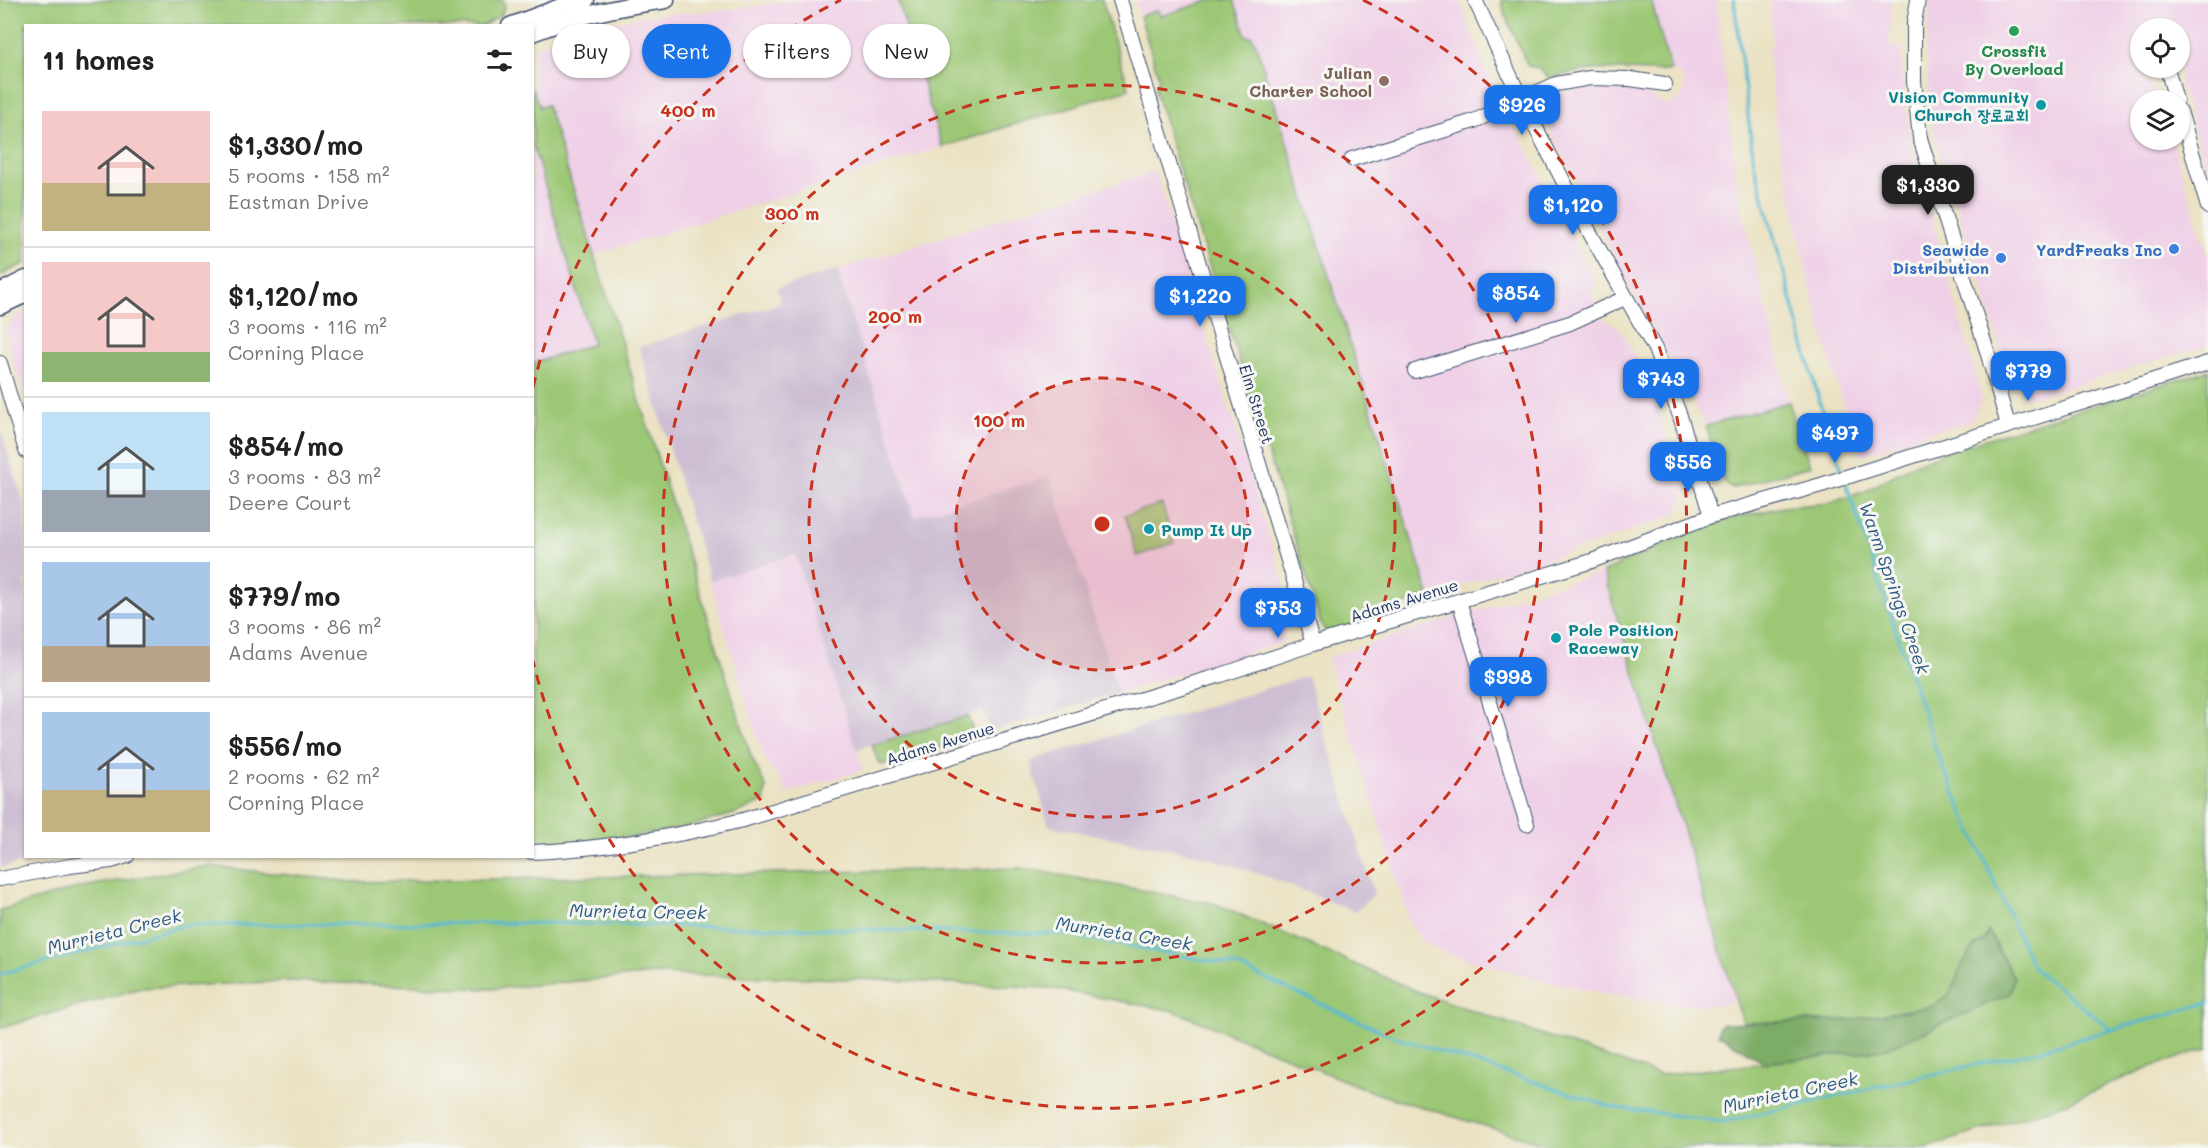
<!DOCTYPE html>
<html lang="en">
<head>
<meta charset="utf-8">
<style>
	body { margin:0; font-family:Mali,"Poor Story",sans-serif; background:#f6f6f6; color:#222; height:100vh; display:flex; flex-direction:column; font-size:22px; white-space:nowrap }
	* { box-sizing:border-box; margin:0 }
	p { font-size:20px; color:#767676 }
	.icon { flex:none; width:33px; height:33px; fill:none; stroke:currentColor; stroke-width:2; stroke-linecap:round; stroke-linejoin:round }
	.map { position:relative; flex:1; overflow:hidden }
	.panel { position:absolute; left:24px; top:24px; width:510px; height:834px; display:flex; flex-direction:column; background:#fff; border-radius:0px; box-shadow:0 2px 4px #0004 }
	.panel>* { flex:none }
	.top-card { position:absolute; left:552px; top:24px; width:570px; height:54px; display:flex; gap:12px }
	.tools { position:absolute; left:2130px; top:18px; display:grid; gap:12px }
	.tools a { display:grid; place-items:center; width:60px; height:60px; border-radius:50%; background:#fff; box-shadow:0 2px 4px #0004; font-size:30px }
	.price { position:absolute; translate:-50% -51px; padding:0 14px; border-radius:12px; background:#1a73e8; color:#fff; font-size:20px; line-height:39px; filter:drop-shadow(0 2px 3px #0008) }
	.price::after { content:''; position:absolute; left:50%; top:36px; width:18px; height:14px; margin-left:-9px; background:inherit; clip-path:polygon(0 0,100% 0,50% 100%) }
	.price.current { background:#222; color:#fff }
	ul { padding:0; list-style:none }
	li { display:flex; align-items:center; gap:18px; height:150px; padding:0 18px }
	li+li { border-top:2px solid #e0e0e0 }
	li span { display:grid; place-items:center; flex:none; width:168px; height:120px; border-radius:0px; color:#555 }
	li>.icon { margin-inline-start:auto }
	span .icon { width:72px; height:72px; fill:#fffc; stroke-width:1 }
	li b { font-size:26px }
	h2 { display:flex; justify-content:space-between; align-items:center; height:72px; padding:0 18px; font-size:26px }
	.tag { padding:0 21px; border-radius:27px; background:#fff; box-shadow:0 2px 4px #0004; font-size:21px; line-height:54px }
	.tag.current { background:#1a73e8; color:#fff }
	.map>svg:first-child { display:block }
	.built { fill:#efd0e7 }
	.industrial { fill:#cdbed3 }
	.green { fill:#9cc775; stroke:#5c7b6a; stroke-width:1.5 }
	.forest { fill:#7dac66; stroke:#4c6e62; stroke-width:1.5 }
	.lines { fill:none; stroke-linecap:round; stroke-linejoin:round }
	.stream { stroke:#54b8d2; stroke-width:3 }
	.minor-casing { stroke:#3a4a6d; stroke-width:16 }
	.major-casing { stroke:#3a4a6d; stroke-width:19 }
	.minor { stroke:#fff; stroke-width:14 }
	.major { stroke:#fff; stroke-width:16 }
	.ring { fill:none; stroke:#c8321e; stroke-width:3; stroke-dasharray:10 8 }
	.leisure-dot { fill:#2e9e5b; stroke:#f6f6f2; stroke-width:2 }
	.education-dot { fill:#8d6e63; stroke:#f6f6f2; stroke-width:2 }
	.culture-dot { fill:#0f9aa8; stroke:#f6f6f2; stroke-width:2 }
	.shop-dot { fill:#3f7fe0; stroke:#f6f6f2; stroke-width:2 }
	.labels { text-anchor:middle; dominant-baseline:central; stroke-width:6; stroke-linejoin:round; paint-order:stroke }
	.leisure-label { font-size:16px; font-weight:bold; fill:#27864d; stroke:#f6f6f2 }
	.education-label { font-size:16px; font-weight:bold; fill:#785e54; stroke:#f6f6f2; text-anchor:end }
	.culture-label { font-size:16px; font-weight:bold; fill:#0d838f; stroke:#f6f6f2; text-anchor:start }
	.shop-label { font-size:16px; font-weight:bold; fill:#366cbe; stroke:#f6f6f2; text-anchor:end }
	.street-label { font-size:16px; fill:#1b2f5e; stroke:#f6f6f2 }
	.water-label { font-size:18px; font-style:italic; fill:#2c5881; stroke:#f6f6f2 }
	.centre { fill:#c8321e; stroke:#f6f6f2; stroke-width:3 }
	.ring-label { font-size:18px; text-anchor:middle; font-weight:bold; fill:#c8321e; stroke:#f6f6f2; stroke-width:6; stroke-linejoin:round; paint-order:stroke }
</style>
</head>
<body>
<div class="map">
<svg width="2208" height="1148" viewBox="0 0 2208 1148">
	<rect width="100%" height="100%" fill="#f6f6f2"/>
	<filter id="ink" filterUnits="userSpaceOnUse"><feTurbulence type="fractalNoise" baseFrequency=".0167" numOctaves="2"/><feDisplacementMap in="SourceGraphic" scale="12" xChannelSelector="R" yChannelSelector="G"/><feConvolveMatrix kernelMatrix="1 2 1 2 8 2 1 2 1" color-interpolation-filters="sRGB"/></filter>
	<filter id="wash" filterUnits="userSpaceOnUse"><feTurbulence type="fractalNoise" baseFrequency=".008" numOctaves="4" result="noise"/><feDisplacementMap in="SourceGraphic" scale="24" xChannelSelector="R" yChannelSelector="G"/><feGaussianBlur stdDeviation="1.35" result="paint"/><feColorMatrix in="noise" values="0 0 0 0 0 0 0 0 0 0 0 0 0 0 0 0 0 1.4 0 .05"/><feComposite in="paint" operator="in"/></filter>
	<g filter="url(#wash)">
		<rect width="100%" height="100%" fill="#eae2c2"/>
		<!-- built -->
		<g class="built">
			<path d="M797 0H898L942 147 594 255 547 105 540 107 533 89 534 48 579 31 639 17 741 8Z"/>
			<path d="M1135 0H1459L1491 83V103L1500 120 1517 131 1596 282 1592 295 1602 318 1620 329 1647 377 1685 492 1676 514 1589 546 1429 595 1257 47 1159 78Z"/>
			<path d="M1650 0H1716L1738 193 1789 402 1706 426 1629 285 1535 101 1561 92 1601 86H1631L1668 106 1681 99 1685 84 1680 74 1671 71Z"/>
			<path d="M1770 0H1892L1889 46H1901L1902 85 1916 173 1932 218 1982 399 1971 422 1926 433 1861 456 1836 381 1810 287 1775 120 1768 46H1773Z"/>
			<path d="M1930 0H2208V173L2180 85V28H2168L2163 25 2140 28 2135 51 2136 61 2159 100H2140V140H2172L2208 257V345L2032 398 2022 394 2009 352 2002 353 1956 201 1936 142 1929 96 1926 50Z"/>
			<path d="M532 146 593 344 533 363H532Z"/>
			<path d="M1155 171 1295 620 1291 621 1283 638 1284 642 1118 693 1050 476 914 517 837 270Z"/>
			<path d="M25 311V397L5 333 15 317Z"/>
			<path d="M795 554 863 770 787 793 763 754 758 740 710 581Z"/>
			<path d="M1603 572 1737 1001 1721 1005H1687L1613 995 1545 981 1438 951 1422 941 1410 923 1327 657Z"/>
		</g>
		<!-- industrial -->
		<g class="industrial">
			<path d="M837 270 914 517 1050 476 1118 693 991 731 983 711 856 749 795 554 710 581 639 347 781 303 777 288Z"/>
			<path d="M0 433H2L25 507 26 856 65 857 0 867Z"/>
			<path d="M1307 676 1374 894 1355 912 1274 879 1204 856 1049 826 1030 761Z"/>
		</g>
		<!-- green -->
		<g class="green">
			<path d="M0 0H503L505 6 501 15 483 26H26L25 263 0 276Z"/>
			<path d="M898 0H1102L1129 89 942 147Z"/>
			<path d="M1212 0H1234L1246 36H1252L1257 47 1429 595 1332 633C1324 631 1322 628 1320 620L1175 156 1155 90 1159 78 1140 16 1158 10 1160 16Z"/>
			<path d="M1501 0H1651L1671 71C1625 72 1595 63 1550 79L1539 68 1528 66 1505 15Z"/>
			<path d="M532 89 540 107 547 105 751 756 766 787 764 802 734 814 687 827 632 837 565 844 533 845V363L593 344 533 146Z"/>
			<path d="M2208 370V1048L2145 1069 2061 1105 1926 1148H1558L1375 1093 1174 1011 1049 988 886 980 655 974 491 989 288 981 141 988 0 1028V910L81 887 208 866 354 882 1022 868 1216 904 1419 992 1659 1075 1882 1050 2014 978 1989 932 1984 940 1974 947 1963 963 1950 993 1933 1006 1850 1020 1743 1023 1603 572 1691 532 1729 519 1783 507 1829 503 1866 491 1910 466 1944 452Z"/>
			<path d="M1789 402 1810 466 1733 488 1729 487 1723 480 1706 426Z"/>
			<path d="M1162 504 1174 543 1137 556 1125 515Z"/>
			<path d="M968 716 974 734 970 739 881 765 879 764 872 745Z"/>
		</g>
		<!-- forest -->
		<path class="forest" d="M1988 931 2014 978 2010 994 1882 1050 1764 1063 1718 1034 1719 1027 1722 1024 1850 1020 1933 1006 1950 993 1963 963 1974 947 1984 940Z"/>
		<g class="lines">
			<!-- stream -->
			<g class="stream">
				<path d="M1734 0 1754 164 1823 414 1843 473"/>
				<path d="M1846 483 1938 756 2033 968 2111 1029"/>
				<path d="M0 974 186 925 540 923 1064 934 1237 966 1392 1036 1612 1107 1723 1122 2036 1051 2208 1003"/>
			</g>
		</g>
	</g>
	<g filter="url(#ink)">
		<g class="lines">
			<defs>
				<g id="minor">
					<path d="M1120 0 1313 644"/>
					<path d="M1475 0 1521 99 1590 233 1655 349 1680 416 1711 516"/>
					<path d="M1918 0 1914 23V81L1920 138 1987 351 2008 425"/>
					<path d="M2167 68 2176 100"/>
					<path d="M2180 111 2208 207"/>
					<path d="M1352 159 1474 121 1556 84 1590 78 1630 79 1665 84"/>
					<path d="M0 363 26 451"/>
					<path d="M1415 371 1570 323 1625 298"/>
					<path d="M1459 601 1527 824"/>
					<path d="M532 852C604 849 673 837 743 820L1221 675 1313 644 1589 562 1711 516 1821 485 2208 363"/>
					<path d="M0 879 70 866 111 861 127 856"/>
				</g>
				<g id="major">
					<path d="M510 26 566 5 586 0"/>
					<path d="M532 33C575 16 621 6 666 0"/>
					<path d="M0 292 26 279"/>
					<path d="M0 306 26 294"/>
				</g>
			</defs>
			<!-- minor casing -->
			<use href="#minor" class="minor-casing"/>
			<!-- major casing -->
			<use href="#major" class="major-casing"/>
			<!-- minor -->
			<use href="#minor" class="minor"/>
			<!-- major -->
			<use href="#major" class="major"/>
		</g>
	</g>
	<!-- distance rings -->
	<circle cx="1102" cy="524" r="146" fill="#c8321e" fill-opacity=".12"/>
	<g class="ring">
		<circle cx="1102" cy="524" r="146"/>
		<circle cx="1102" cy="524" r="293"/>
		<circle cx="1102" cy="524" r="439"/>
		<path d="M533 387A585 585 0 0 1 841 0M1363 0A585 585 0 1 1 533 661"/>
	</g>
	<!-- markers -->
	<circle class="leisure-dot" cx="2014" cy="31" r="6"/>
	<circle class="education-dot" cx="1384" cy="81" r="6"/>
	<g class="culture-dot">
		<circle cx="2041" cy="105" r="6"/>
		<circle cx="1149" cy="529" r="6"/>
		<circle cx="1556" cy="638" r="6"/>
	</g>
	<g class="shop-dot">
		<circle cx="2174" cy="249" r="6"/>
		<circle cx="2001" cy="258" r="6"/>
	</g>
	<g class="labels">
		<!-- leisure labels -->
		<g class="leisure-label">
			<text x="2014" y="50">Crossfit<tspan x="2014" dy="18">By Overload</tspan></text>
		</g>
		<!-- education labels -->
		<g class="education-label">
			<text x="1372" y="72">Julian<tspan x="1372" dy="18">Charter School</tspan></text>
		</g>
		<!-- culture labels -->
		<g class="culture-label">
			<text x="2029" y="96" text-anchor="end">Vision Community<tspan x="2029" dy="18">Church 장로교회</tspan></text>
			<text x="1161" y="529">Pump It Up</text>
			<text x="1568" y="629">Pole Position<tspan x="1568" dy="18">Raceway</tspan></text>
		</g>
		<!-- shop labels -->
		<g class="shop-label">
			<text x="1989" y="249">Seawide<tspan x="1989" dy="18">Distribution</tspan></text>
			<text x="2162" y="249">YardFreaks Inc</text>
		</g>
		<!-- street labels -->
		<g class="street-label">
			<text transform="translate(1257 404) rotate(73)">Elm Street</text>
			<text transform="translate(1404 600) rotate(-17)">Adams Avenue</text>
			<text transform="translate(940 743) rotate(-17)">Adams Avenue</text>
		</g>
		<!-- water labels -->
		<g class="water-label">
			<text transform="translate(1895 588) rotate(71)">Warm Springs Creek</text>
			<text transform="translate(638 911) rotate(1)">Murrieta Creek</text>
			<text transform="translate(114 931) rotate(-14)">Murrieta Creek</text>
			<text transform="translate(1124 933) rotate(9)">Murrieta Creek</text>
			<text transform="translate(1790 1092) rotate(-12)">Murrieta Creek</text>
		</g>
	</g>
	<circle cx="1102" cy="524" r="9" class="centre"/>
	<g class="ring-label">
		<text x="688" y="117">400 m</text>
		<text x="792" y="220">300 m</text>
		<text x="895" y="323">200 m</text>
		<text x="999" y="427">100 m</text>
	</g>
</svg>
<div class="tools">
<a><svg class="icon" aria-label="locate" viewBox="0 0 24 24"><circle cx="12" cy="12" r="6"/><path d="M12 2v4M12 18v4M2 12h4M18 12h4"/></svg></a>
<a><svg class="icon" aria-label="layers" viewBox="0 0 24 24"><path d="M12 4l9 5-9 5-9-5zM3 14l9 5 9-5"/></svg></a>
</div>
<b class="price" style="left:1522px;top:136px">$926</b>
<b class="price current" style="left:1928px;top:216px">$1,330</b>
<b class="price" style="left:1573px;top:236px">$1,120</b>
<b class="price" style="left:1516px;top:324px">$854</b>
<b class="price" style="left:1200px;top:327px">$1,220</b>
<b class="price" style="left:2028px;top:402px">$779</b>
<b class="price" style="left:1661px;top:410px">$743</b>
<b class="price" style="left:1835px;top:464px">$497</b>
<b class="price" style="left:1688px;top:493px">$556</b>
<b class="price" style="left:1278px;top:639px">$753</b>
<b class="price" style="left:1508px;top:708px">$998</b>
<div class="top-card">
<a class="tag">Buy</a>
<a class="tag current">Rent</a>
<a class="tag">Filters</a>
<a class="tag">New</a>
</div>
<section class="panel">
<h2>11 homes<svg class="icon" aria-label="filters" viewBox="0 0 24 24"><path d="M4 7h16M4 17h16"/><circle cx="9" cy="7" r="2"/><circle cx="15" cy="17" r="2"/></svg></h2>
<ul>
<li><span style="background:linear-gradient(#f6c9c9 60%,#c2b280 0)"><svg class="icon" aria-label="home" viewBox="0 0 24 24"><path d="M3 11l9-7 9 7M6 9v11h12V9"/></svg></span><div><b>$1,330/mo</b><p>5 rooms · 158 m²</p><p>Eastman Drive</p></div></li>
<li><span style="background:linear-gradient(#f6c9c9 75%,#8fb573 0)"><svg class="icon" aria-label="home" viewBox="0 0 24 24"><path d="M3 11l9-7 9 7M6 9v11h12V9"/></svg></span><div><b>$1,120/mo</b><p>3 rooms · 116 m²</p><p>Corning Place</p></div></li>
<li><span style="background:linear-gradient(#bfe0f5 65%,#9aa5b1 0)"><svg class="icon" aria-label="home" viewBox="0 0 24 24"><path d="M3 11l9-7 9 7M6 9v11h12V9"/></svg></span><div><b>$854/mo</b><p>3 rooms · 83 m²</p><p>Deere Court</p></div></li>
<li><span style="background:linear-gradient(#a9c7e8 70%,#b9a48a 0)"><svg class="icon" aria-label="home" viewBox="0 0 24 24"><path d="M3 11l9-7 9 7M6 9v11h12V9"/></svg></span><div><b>$779/mo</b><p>3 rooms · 86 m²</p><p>Adams Avenue</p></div></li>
<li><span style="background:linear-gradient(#a9c7e8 65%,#c2b280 0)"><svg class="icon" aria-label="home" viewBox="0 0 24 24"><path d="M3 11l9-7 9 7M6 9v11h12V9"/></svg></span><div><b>$556/mo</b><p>2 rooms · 62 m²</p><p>Corning Place</p></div></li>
</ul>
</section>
</div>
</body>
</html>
